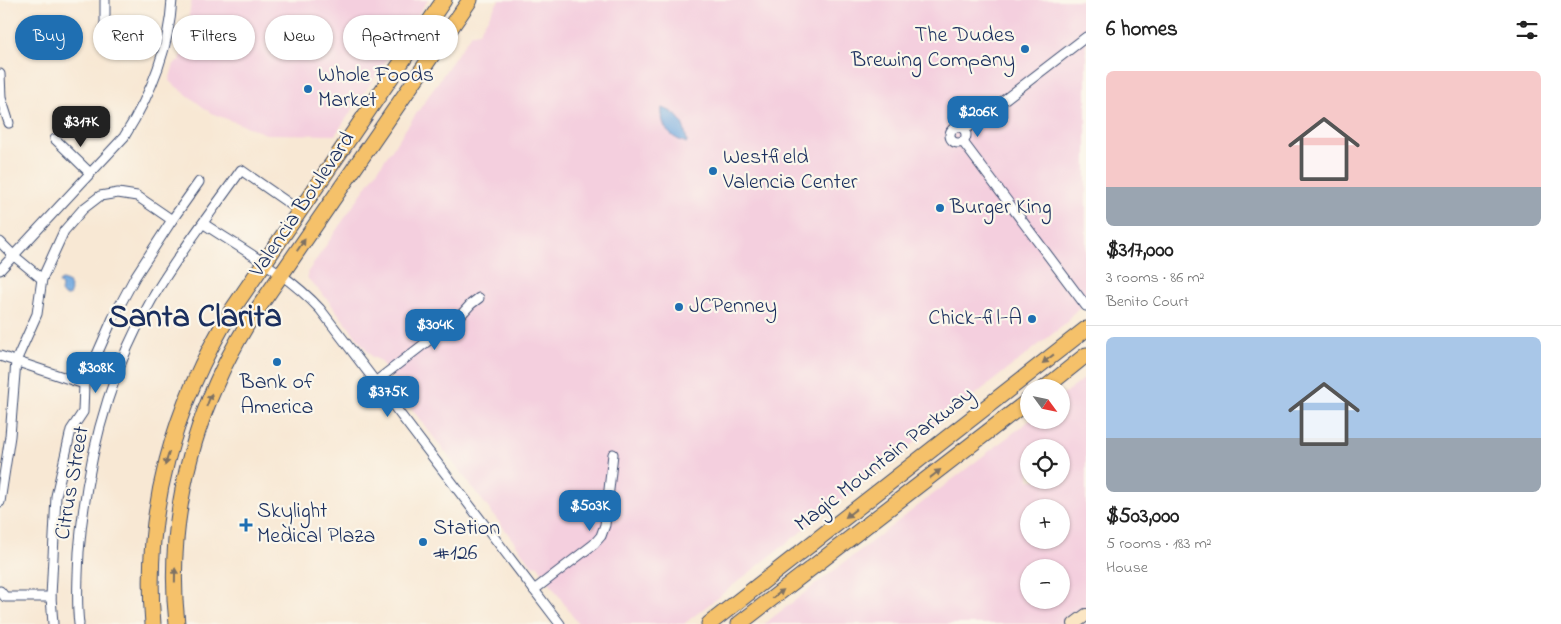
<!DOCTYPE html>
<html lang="en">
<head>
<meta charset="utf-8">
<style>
	body { margin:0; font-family:"Indie Flower",sans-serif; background:#f2f2f2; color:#222; height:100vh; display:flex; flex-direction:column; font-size:19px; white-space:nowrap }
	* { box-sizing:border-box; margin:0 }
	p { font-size:16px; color:#767676 }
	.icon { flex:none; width:28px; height:28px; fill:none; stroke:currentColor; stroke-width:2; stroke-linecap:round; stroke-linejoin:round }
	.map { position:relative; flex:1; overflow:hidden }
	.side { display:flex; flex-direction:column; background:#fff; width:475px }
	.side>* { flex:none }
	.top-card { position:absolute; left:15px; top:15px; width:475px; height:45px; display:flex; gap:10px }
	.needle { width:32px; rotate:123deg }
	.tools { position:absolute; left:1020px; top:379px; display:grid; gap:10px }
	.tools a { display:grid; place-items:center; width:50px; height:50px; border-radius:50%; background:#fff; box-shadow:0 1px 4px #0004; font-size:25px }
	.price { position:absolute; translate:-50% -42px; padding:0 11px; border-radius:10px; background:#1f6fb2; color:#fff; font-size:16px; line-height:32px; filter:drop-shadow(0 1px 2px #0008) }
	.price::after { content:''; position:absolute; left:50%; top:30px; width:15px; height:11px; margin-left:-8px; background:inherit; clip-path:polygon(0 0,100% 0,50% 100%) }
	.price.on { background:#222; color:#fff }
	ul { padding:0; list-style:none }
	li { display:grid; align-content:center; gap:10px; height:265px; padding:0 20px }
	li+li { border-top:1px solid #e0e0e0 }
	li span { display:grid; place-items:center; height:155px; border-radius:8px; color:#555 }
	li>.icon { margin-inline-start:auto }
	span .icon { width:90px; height:90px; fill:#fffc; stroke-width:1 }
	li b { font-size:21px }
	h2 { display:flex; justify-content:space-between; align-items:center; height:60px; padding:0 20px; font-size:21px }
	.tag { padding:0 18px; border-radius:22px; background:#fff; box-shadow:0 1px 4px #0004; font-size:18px; line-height:45px }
	.tag.on { background:#1f6fb2; color:#fff }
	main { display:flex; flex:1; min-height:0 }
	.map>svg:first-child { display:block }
	.built { fill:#f4cfde; fill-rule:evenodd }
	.water { fill:#71a8df; stroke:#466c9e }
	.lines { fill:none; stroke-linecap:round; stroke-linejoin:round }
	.street-casing { stroke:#3c4b70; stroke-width:11 }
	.secondary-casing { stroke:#3c4b70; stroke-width:14 }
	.primary-casing { stroke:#3c4b70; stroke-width:17 }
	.street { stroke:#fff; stroke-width:9 }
	.secondary { stroke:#fbe6c4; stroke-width:12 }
	.primary { stroke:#f5c16b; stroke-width:15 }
	.oneway { fill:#7d7164 }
	.poi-dot { fill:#1f6fb2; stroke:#fbf7ec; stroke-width:2 }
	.labels { text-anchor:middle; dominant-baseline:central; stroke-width:4.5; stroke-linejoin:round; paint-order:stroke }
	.poi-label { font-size:22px; fill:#1b2f5e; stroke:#fbf7ec; text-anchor:start }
	.street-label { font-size:22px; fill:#1b2f5e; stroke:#fbf7ec }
	.town-label { font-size:32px; font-weight:bold; fill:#1b2f5e; stroke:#fbf7ec }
</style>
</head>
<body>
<main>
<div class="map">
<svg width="1086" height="624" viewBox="0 0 1086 624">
	<rect width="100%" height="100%" fill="#fbf7ec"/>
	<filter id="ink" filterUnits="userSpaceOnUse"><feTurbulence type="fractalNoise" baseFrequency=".02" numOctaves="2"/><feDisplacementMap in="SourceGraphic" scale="10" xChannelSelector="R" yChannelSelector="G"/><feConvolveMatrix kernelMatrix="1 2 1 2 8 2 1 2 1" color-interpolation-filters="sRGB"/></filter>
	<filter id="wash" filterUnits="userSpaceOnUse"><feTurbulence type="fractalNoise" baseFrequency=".0096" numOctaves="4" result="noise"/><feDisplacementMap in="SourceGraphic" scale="20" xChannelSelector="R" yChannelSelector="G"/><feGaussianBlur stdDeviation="1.12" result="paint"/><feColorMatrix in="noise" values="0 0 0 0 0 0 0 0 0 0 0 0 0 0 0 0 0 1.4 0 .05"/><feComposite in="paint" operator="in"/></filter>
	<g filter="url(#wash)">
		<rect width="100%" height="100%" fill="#f8e8d4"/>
		<!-- built -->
		<g class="built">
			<path d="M192 0H428L335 135 266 134 211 113 169 81 174 64 180 60Z"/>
			<path d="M499 0H1086V303L1071 315 1069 321 684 624H578L538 566 532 565 398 391 397 384 379 360 372 357 327 299 308 279 307 273 471 34 479 32Z"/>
			<path d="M1086 377V624H764L1030 420H1061V396ZM1029 448H1061V480H1029ZM1029 508H1061V540H1029ZM1029 568H1061V600H1029Z"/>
		</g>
		<!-- water -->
		<g class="water">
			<path d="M662 108C680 113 685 126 687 143 669 137 661 128 662 108Z"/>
			<path d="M62 280 68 282 71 290 69 296H64L61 292 62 287 59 282Z"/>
		</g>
	</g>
	<g filter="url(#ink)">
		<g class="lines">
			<defs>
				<g id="street">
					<path d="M102 38 105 23V0"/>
					<path d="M0 74 1 98 9 123"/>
					<circle cx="958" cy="135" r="8"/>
					<path d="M965 130 1086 37"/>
					<path d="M55 139 90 173"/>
					<path d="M963 142 1086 306"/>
					<path d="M204 224C243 250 288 274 320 309L560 624"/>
					<path d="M0 242 13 255 42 279"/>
					<path d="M0 270 124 137C150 96 169 49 172 0"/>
					<path d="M0 356 84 384"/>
					<path d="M375 382 459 317 471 304 479 298"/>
					<path d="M0 502 10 436 16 361 37 314 42 279 64 231 83 209 100 196 118 193 137 196 172 220"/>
					<path d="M534 590 594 544 601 536 605 525 613 454"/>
					<path d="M0 591 5 597H51"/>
					<path d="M53 624 51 597 56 496 71 430 83 412 84 384 113 318 135 277 172 220 199 182"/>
					<path d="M79 624C76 600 78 577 79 552 86 465 108 375 152 299 178 254 211 213 241 170L300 211"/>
				</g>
				<path id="secondary" d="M1074 624 1086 615"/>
				<g id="primary">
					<path d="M1045 388 1086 355"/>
					<path d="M153 624C143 513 174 404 232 310L444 0"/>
					<path d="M177 624C168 544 183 458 216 384 225 363 236 343 248 323L470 0"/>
					<path d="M709 624 1086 329"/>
					<path d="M739 624 1029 400"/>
				</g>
			</defs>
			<!-- street casing -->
			<use href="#street" class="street-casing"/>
			<!-- secondary casing -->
			<use href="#secondary" class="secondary-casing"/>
			<!-- primary casing -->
			<use href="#primary" class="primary-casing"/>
			<!-- street -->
			<use href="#street" class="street"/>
			<!-- secondary -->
			<use href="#secondary" class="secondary"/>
			<!-- primary -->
			<use href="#primary" class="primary"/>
		</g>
		<!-- one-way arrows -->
		<defs><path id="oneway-solid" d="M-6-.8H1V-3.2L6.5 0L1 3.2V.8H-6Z" transform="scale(1.25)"/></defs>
		<g class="oneway">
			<use href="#oneway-solid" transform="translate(301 245) rotate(-56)"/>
			<use href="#oneway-solid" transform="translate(1048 359) rotate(142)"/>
			<use href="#oneway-solid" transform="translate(209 400) rotate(-69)"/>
			<use href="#oneway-solid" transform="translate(167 459) rotate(107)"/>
			<use href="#oneway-solid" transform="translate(935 474) rotate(-38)"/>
			<use href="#oneway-solid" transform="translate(851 513) rotate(142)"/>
			<use href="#oneway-solid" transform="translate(175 575) rotate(-89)"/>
			<use href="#oneway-solid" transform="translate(778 594) rotate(-37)"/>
		</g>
	</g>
	<!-- markers -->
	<g class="poi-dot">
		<circle cx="1025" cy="49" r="5"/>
		<circle cx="308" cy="89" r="5"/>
		<circle cx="713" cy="171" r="5"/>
		<circle cx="940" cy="208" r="5"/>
		<circle cx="679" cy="307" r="5"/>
		<circle cx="1032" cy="319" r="5"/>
		<circle cx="277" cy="362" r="5"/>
		<path d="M243.5 517.5h5v5h5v5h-5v5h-5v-5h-5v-5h5z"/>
		<circle cx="423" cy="542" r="5"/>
	</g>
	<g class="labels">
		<!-- poi labels -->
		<g class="poi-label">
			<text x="1015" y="36" text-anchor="end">The Dudes<tspan x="1015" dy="25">Brewing Company</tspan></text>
			<text x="318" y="76">Whole Foods<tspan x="318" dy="25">Market</tspan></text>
			<text x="723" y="158">Westfield<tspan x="723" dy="25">Valencia Center</tspan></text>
			<text x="950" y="208">Burger King</text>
			<text x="689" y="307">JCPenney</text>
			<text x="1022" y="319" text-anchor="end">Chick-fil-A</text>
			<text x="277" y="383" text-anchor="middle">Bank of<tspan x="277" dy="25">America</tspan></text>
			<text x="257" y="512">Skylight<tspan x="257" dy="25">Medical Plaza</tspan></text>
			<text x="433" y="529">Station<tspan x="433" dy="25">#126</tspan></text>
		</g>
		<!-- street labels -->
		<g class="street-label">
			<text transform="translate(303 205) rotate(-56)">Valencia Boulevard</text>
			<text transform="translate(885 460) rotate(-38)">Magic Mountain Parkway</text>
			<text transform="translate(73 483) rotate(-80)">Citrus Street</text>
		</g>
		<!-- town labels -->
		<g class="town-label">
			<text x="195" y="318">Santa Clarita</text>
		</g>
	</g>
</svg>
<div class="tools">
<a><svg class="needle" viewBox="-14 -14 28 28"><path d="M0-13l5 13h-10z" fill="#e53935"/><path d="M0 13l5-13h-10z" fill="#767676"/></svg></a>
<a><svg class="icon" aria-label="locate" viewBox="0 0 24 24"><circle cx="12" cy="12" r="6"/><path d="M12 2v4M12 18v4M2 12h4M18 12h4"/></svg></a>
<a>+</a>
<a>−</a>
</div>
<b class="price" style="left:978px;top:138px">$206K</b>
<b class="price on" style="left:81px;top:148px">$317K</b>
<b class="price" style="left:435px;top:351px">$304K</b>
<b class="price" style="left:96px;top:394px">$308K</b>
<b class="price" style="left:388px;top:418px">$375K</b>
<b class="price" style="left:590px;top:532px">$503K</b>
<div class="top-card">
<a class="tag on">Buy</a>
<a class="tag">Rent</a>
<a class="tag">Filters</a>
<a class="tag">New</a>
<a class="tag">Apartment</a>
</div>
</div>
<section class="side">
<h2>6 homes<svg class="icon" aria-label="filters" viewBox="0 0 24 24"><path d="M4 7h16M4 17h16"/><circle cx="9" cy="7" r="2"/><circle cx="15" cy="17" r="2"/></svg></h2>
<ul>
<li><span style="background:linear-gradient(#f6c9c9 75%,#9aa5b1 0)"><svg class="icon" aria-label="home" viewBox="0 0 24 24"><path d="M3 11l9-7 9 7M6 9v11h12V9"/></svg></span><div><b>$317,000</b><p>3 rooms · 86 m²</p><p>Benito Court</p></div></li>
<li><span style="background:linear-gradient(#a9c7e8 65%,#9aa5b1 0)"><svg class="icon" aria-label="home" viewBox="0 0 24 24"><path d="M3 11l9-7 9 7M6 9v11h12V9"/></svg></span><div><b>$503,000</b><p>5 rooms · 183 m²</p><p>House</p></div></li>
</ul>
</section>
</main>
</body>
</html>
